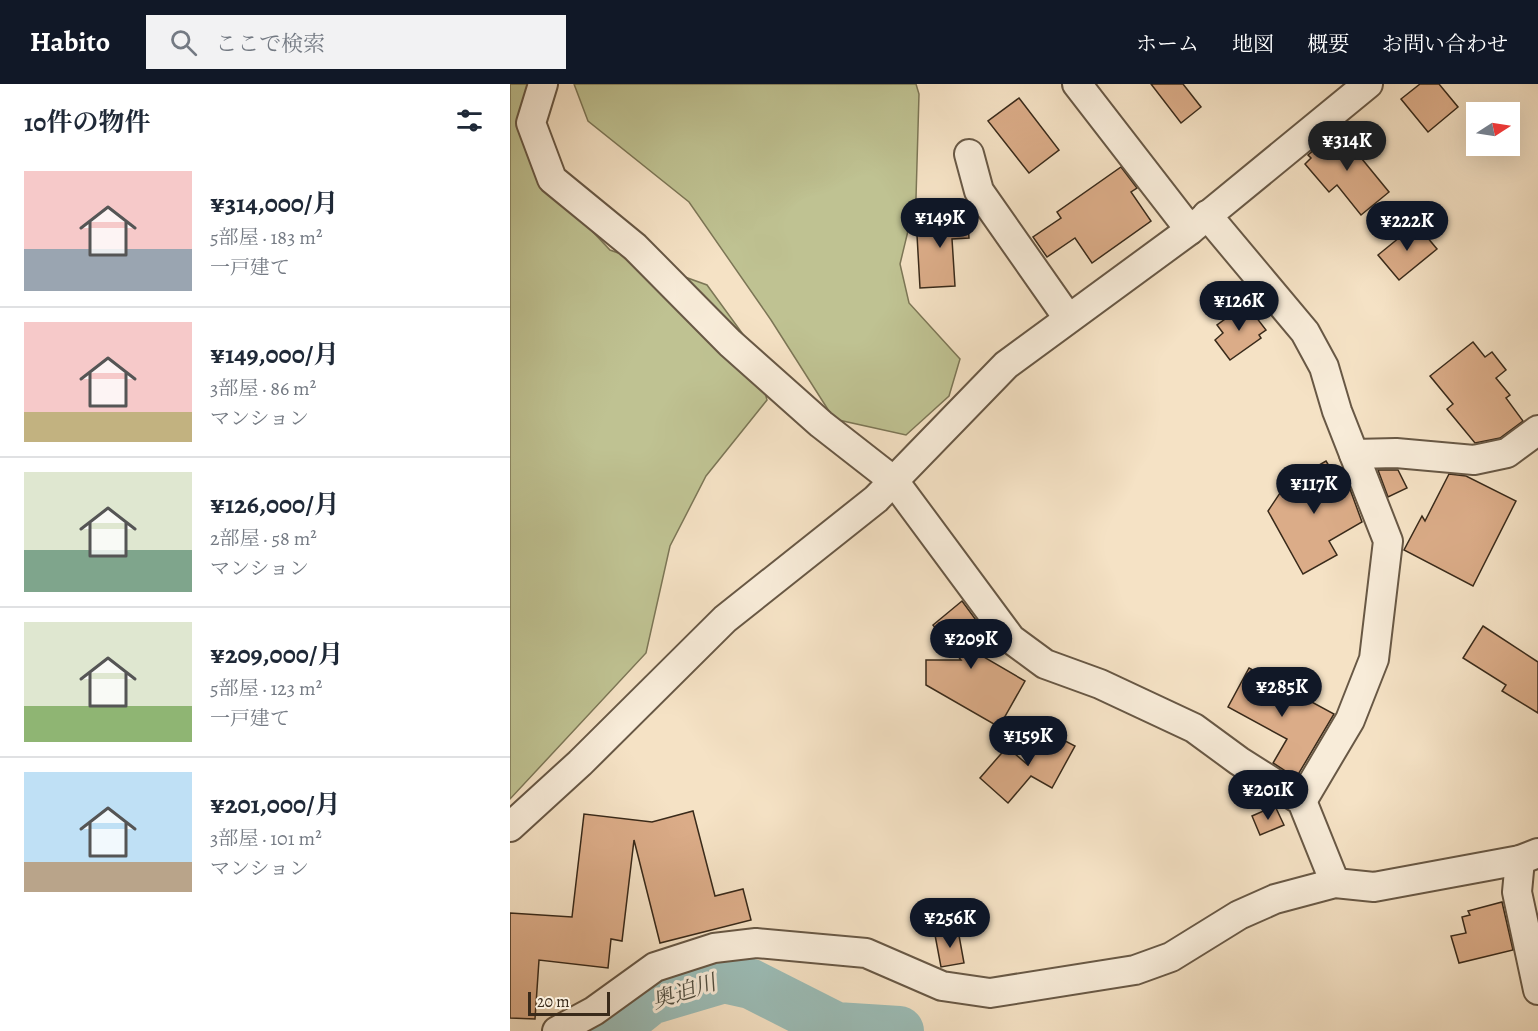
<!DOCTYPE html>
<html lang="ja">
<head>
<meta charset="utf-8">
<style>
	body { margin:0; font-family:Alegreya,"Noto Serif JP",serif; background:#f2f2f3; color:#1f2937; height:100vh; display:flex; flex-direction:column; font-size:22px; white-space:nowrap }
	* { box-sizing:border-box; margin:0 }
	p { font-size:20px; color:#747a83 }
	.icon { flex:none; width:33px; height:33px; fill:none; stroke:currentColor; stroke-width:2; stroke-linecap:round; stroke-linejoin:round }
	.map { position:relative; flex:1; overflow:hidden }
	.panel { display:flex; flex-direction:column; background:#fff; width:510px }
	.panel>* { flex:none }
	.needle { width:39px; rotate:78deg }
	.controls { position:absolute; left:956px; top:18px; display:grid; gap:12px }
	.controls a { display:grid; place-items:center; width:54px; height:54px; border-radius:0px; background:#fff; box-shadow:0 6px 24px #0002; font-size:30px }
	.scale { position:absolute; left:18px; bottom:15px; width:82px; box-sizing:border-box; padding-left:6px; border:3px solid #392a1a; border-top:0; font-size:16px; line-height:21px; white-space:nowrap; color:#392a1a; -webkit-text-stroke:4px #f8ecd9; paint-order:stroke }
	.price { position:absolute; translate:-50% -51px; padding:0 14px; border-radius:21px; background:#111827; color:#fff; font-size:20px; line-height:39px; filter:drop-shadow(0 2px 3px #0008) }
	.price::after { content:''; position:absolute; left:50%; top:36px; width:18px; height:14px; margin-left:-9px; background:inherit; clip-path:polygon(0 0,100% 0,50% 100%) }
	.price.current { background:#222; color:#fff }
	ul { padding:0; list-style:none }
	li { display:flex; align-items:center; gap:18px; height:150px; padding:0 24px }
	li+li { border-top:2px solid #e0e1e3 }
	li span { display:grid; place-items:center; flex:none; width:168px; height:120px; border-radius:0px; color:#555 }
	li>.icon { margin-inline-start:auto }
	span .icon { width:72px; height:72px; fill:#fffc; stroke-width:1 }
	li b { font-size:26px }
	h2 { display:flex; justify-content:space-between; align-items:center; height:72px; padding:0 24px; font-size:26px }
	header { display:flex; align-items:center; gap:36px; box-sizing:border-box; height:84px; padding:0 30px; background:#111827; color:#fff }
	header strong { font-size:28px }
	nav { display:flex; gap:33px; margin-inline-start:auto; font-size:21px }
	.search { width:420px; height:54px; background:#f2f2f3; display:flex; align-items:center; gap:15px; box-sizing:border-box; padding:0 21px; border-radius:0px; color:#747a83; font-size:22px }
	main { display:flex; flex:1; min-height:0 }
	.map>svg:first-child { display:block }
	.green { fill:#bfc292; stroke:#7c7656; stroke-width:1.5 }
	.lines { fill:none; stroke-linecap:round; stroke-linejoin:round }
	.river { stroke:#9cbdb7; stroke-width:50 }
	.building { fill:#dbac88; stroke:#392a1a; stroke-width:1.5 }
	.minor-casing { stroke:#685845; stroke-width:32 }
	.minor { stroke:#f8ecd9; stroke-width:28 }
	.labels { text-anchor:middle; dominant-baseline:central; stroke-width:6; stroke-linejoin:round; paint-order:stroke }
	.water-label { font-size:22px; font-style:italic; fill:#524f41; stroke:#f8ecd9 }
</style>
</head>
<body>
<header>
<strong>Habito</strong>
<div class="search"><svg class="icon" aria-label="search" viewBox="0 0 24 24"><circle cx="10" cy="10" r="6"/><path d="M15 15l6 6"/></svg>ここで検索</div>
<nav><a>ホーム</a><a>地図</a><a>概要</a><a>お問い合わせ</a></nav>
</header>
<main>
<section class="panel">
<h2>10件の物件<svg class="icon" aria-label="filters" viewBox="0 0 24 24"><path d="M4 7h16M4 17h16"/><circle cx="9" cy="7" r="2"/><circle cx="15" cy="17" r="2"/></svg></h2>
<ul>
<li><span style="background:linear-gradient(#f6c9c9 65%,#9aa5b1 0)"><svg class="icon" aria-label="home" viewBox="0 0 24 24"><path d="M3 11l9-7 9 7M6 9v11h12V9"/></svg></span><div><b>¥314,000/月</b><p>5部屋 · 183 m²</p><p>一戸建て</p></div></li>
<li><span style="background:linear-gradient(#f6c9c9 75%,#c2b280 0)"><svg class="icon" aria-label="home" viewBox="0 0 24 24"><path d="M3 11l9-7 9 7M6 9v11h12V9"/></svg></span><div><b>¥149,000/月</b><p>3部屋 · 86 m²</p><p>マンション</p></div></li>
<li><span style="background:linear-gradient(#dfe7d0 65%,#7fa58c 0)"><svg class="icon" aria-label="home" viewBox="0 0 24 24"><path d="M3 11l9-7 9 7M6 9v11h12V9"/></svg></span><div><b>¥126,000/月</b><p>2部屋 · 58 m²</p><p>マンション</p></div></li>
<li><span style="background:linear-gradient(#dfe7d0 70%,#8fb573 0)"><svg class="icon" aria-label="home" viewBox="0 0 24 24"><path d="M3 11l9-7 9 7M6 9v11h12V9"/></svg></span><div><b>¥209,000/月</b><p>5部屋 · 123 m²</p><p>一戸建て</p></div></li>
<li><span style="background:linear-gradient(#bfe0f5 75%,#b9a48a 0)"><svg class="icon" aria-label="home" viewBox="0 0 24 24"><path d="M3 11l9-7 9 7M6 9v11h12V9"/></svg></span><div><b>¥201,000/月</b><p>3部屋 · 101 m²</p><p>マンション</p></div></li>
</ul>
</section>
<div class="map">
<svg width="1028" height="947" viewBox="0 0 1028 947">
	<rect width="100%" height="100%" fill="#f5e2c5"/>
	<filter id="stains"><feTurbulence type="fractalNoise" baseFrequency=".00333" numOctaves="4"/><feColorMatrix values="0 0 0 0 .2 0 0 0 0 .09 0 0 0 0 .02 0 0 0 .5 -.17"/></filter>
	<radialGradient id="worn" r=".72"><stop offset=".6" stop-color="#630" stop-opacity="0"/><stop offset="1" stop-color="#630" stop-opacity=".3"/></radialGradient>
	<!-- green -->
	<g class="green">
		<path d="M0 0H19L33 95 100 166 197 201 243 264 257 316 196 392 160 462 136 569 0 715Z"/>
		<path d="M64 0H406L409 10 406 114 390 180 399 219 450 275 439 312 396 351 324 335 261 236 179 118 78 37Z"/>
	</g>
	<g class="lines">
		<!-- river -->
		<path class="river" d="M101 947 140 916 214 894 241 900 326 943 389 947"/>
	</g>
	<!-- building -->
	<g class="building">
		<path d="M641 0H673L691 23 671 39Z"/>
		<path d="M910 0H929L948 23 918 48 891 15Z"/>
		<path d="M509 14 549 66 519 89 478 37Z"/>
		<path d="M838 46 858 69 852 75 879 108 851 131 827 101 819 108 795 80 801 74 798 71 816 56 821 61Z"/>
		<path d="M611 83 627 104 621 108 641 137 582 179 565 154 537 173 523 153 551 134 547 128Z"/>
		<path d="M457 128 459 154 442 155 445 202 410 204 407 151 421 150 419 130Z"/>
		<path d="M906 140 927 165 889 196 868 171Z"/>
		<path d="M736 220 756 246 749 251 751 254 720 276 705 256 713 249 707 241Z"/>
		<path d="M963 258 975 273 982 268 996 286 986 294 1000 311 996 314 1013 337 990 354 965 359 937 325 943 320 920 292Z"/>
		<path d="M816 377 830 400 837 397 852 438 819 457 827 471 793 490 758 427 776 400Z"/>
		<path d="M868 386H888L897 404 878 413Z"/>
		<path d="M939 390 956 392 1006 417 963 502 894 466 912 432 915 437Z"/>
		<path d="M452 517 477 551 460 565 515 597 489 643 416 601V576H451L423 541Z"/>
		<path d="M973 542 1028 578V629L992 607 996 601 953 574Z"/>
		<path d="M739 584 824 630 786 694 763 679 777 655 718 623Z"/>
		<path d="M536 647 565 662 542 704 521 692 498 719 470 694 497 663 518 681Z"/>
		<path d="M765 722 774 741 750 751 742 732Z"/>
		<path d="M183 727 205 812 233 805 241 836 150 859 124 756 112 857 101 855 98 884 29 876 25 935 0 934V829L62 833 74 730 142 738Z"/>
		<path d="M992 818 1003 866 949 879 941 852 956 849 952 833 960 831 958 827Z"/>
		<path d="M448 846 454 879 431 883 425 851Z"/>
	</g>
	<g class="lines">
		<defs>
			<g id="minor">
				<path d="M33 0 21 39 42 95 125 163 220 259 311 340 384 397 501 555 535 580 590 600 684 644 729 677 792 717 825 799"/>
				<path d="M567 0 680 146"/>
				<path d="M459 70 469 107 558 234"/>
				<path d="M697 131 795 248 814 283 827 327 878 457 864 575 840 636 792 717"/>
				<path d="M844 370 886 369 964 376 997 369 1028 346"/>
				<path d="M0 743 70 679 215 535 366 415 496 281 680 146 858 0"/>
				<path d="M1010 776 1007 808 1028 906"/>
				<path d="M47 947 84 927 145 883 204 864 246 859 356 869 432 902 480 909 625 886 661 873 729 831 765 815 825 799 864 803 1010 776 1028 769"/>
			</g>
		</defs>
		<!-- minor casing -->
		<use href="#minor" class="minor-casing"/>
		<!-- minor -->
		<use href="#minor" class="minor"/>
	</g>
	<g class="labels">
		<!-- water labels -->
		<g class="water-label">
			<text transform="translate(174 908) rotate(-18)">奥迫川</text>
		</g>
	</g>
	<rect width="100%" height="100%" filter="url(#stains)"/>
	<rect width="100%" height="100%" fill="url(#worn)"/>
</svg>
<div class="controls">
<a><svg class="needle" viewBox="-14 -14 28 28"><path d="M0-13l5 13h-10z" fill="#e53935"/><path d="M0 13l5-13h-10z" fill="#747a83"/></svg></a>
</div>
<div class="scale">20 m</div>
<b class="price current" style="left:837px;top:88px">¥314K</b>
<b class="price" style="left:430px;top:165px">¥149K</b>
<b class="price" style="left:897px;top:168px">¥222K</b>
<b class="price" style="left:729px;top:248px">¥126K</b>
<b class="price" style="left:804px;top:431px">¥117K</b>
<b class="price" style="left:461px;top:586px">¥209K</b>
<b class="price" style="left:772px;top:634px">¥285K</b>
<b class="price" style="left:518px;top:683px">¥159K</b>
<b class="price" style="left:758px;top:737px">¥201K</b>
<b class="price" style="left:440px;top:865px">¥256K</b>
</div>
</main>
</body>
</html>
